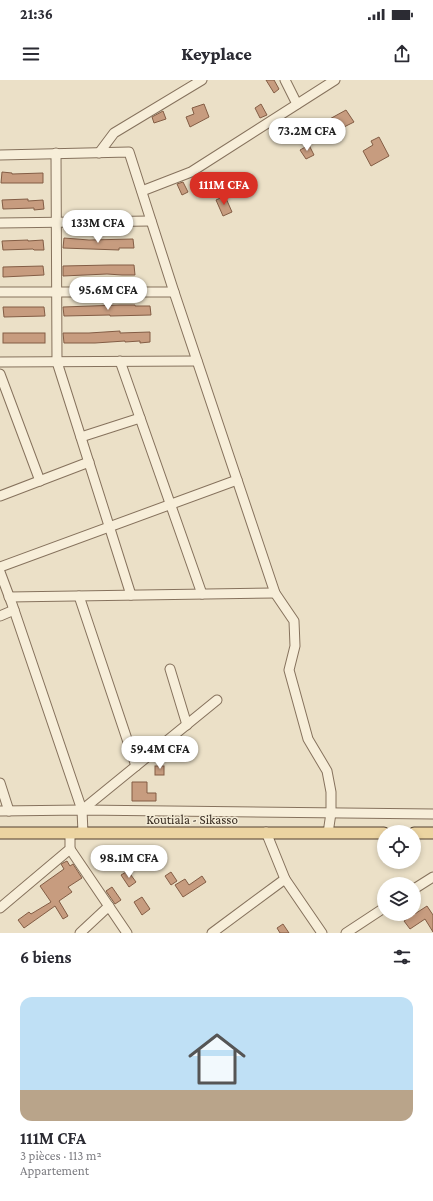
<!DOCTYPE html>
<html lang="fr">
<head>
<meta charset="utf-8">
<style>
	body { margin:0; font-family:"Crimson Pro",serif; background:#f7f7f7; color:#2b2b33; height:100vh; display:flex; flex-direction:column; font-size:15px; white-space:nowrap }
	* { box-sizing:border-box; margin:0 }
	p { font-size:13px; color:#7c7c81 }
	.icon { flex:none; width:22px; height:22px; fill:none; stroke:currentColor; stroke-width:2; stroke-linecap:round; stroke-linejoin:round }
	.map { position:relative; height:853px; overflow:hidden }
	.side { display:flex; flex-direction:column; background:#fff; flex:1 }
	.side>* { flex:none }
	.fabs { position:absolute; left:377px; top:745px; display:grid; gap:8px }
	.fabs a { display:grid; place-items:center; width:44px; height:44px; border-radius:50%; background:#fff; box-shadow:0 2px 6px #0003; font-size:20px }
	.price { position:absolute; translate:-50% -34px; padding:0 9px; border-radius:14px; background:#fff; color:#222; font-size:13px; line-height:26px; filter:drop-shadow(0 1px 2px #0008) }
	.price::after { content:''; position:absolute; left:50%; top:24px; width:12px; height:9px; margin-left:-6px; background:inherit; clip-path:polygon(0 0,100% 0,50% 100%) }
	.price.current { background:#d93025; color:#fff }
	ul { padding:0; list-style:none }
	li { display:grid; align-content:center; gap:8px; height:212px; padding:0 20px }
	li span { display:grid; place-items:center; height:124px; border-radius:12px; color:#555 }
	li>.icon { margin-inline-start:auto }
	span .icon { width:72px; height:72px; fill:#fffc; stroke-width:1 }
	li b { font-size:17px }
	h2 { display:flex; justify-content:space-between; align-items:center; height:48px; padding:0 20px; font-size:17px }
	.status { display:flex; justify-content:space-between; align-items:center; height:28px; padding:0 20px; background:#fff; direction:ltr }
	.status svg { height:11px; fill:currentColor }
	header { display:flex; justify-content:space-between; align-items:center; height:52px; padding:0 20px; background:#fff; font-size:18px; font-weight:800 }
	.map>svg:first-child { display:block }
	.building { fill:#c79c7f; stroke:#835d45 }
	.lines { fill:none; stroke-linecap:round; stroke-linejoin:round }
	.minor-casing { stroke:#86725d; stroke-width:11 }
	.major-casing { stroke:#544131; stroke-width:13 }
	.minor { stroke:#f7eed9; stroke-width:9 }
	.major { stroke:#ecd4a1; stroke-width:11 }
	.labels { text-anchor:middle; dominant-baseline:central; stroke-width:3; stroke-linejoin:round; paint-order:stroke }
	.street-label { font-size:13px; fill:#372b20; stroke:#f3ebd6 }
</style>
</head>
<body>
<div class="status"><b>21:36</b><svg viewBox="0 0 49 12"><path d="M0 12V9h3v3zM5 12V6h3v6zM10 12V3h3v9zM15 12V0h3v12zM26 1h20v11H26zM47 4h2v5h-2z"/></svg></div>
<header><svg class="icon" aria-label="menu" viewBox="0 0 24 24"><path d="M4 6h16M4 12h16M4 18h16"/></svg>Keyplace<svg class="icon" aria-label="share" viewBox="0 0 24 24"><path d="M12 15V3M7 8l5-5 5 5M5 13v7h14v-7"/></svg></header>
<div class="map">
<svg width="433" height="853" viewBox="0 0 433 853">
	<rect width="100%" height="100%" fill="#ebe0c7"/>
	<!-- building -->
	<g class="building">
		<path d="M266 0H274L279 9 274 13Z"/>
		<path d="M204 24 209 37 190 47 186 37 194 34 192 28Z"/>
		<path d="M261 24 267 35 260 38 255 28Z"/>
		<path d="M346 30 354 42 332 53 326 41Z"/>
		<path d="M163 31 166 39 154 43 152 37Z"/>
		<path d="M379 57 389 76 371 86 363 71 373 65 371 61Z"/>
		<path d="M309 65 314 75 306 79 300 70Z"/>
		<path d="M2 92 12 93V94L43 93V103H1Z"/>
		<path d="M183 102 188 112 182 115 177 104Z"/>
		<path d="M225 116 232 132 223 136 216 120Z"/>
		<path d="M28 119V121L43 120 44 129 34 130V128L3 129 2 120Z"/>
		<path d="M64 158 89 160 133 159 134 168H119V170L63 168Z"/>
		<path d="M28 160V161L43 160 44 170H34L33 169 3 170 2 161Z"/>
		<path d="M110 185H134L135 195H122L107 194 63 196V186Z"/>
		<path d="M43 186 44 195 3 197V187Z"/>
		<path d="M120 225H135V226H150L151 235 110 236V235L64 236 63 227Z"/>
		<path d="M3 227H44L45 236 4 237Z"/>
		<path d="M120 251V253L150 252V262L140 263V261L125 262V261L95 263H64L63 253H89Z"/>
		<rect x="3" y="253" width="42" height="10"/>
		<rect x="155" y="686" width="9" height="9"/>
		<path d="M132 702H147V713H156V721H132Z"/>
		<path d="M67 781 70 786 73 784 82 798 68 807 72 812 59 821 68 836 63 839 55 826 24 848 18 840 29 832 31 834 51 822 40 806 64 789 61 784Z"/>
		<path d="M128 791 136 802 129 807 121 795Z"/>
		<path d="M171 792 177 801 171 805 165 796Z"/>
		<path d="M202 796 206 802 183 817 175 805 185 799 189 805Z"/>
		<path d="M112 807 121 820 115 824 106 811Z"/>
		<path d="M142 817 150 829 142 835 134 822Z"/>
		<path d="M427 826 433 835V852L425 839 410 849 404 841Z"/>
		<path d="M283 844 289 853H280L277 848Z"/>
	</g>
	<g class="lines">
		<defs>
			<g id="minor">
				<path d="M285 0 297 24"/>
				<path d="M56 73 57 282 131 515"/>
				<path d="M99 73 114 53 202 0"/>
				<path d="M0 75 129 72 174 212 275 513 294 541 295 566 289 590 308 659 327 691 331 712V733L328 753"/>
				<path d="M142 111 191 92 335 0"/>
				<path d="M0 143 151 141"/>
				<path d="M0 212H174"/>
				<path d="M120 281 202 514"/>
				<path d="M0 282 197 281"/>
				<path d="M0 294 40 401"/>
				<path d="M81 357 140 338"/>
				<path d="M0 416 89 382"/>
				<path d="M0 487 237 400"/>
				<path d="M0 492 12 524 82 730 83 753"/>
				<path d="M79 516 136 686"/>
				<path d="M9 517 275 513"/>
				<path d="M0 536 14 530"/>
				<path d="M170 589 187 645"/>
				<path d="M0 703 9 731"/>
				<path d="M82 730 217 620"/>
				<path d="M0 731 82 730 433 734"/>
				<path d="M266 752 285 799 322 853"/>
				<path d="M70 769 127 853"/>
				<path d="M414 809 433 797"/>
				<path d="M0 828 70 769V753"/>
				<path d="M80 853 109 826"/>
				<path d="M212 853 285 799"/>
				<path d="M346 853 384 828"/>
			</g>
			<g id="major">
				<path d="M0 753H384"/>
				<path d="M414 753H433"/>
			</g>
		</defs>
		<!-- minor casing -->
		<use href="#minor" class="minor-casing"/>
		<!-- major casing -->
		<use href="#major" class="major-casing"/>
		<!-- minor -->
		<use href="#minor" class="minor"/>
		<!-- major -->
		<use href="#major" class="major"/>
	</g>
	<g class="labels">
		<!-- street labels -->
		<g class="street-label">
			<text x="192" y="739">Koutiala - Sikasso</text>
		</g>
	</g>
</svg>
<div class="fabs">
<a><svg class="icon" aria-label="locate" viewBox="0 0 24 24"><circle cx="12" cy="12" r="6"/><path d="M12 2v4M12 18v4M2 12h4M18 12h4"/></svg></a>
<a><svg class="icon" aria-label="layers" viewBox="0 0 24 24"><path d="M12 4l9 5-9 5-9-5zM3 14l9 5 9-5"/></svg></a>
</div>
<b class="price" style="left:307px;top:72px">73.2M CFA</b>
<b class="price current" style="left:224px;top:126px">111M CFA</b>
<b class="price" style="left:98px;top:164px">133M CFA</b>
<b class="price" style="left:108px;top:231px">95.6M CFA</b>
<b class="price" style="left:160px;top:690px">59.4M CFA</b>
<b class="price" style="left:129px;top:799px">98.1M CFA</b>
</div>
<section class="side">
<h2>6 biens<svg class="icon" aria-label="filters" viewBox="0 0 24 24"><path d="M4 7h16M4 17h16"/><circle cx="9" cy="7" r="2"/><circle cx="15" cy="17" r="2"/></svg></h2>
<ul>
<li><span style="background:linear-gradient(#bfe0f5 75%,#b9a48a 0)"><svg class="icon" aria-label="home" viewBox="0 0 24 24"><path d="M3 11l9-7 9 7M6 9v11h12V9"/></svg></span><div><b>111M CFA</b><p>3 pièces · 113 m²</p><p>Appartement</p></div></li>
</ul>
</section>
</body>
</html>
